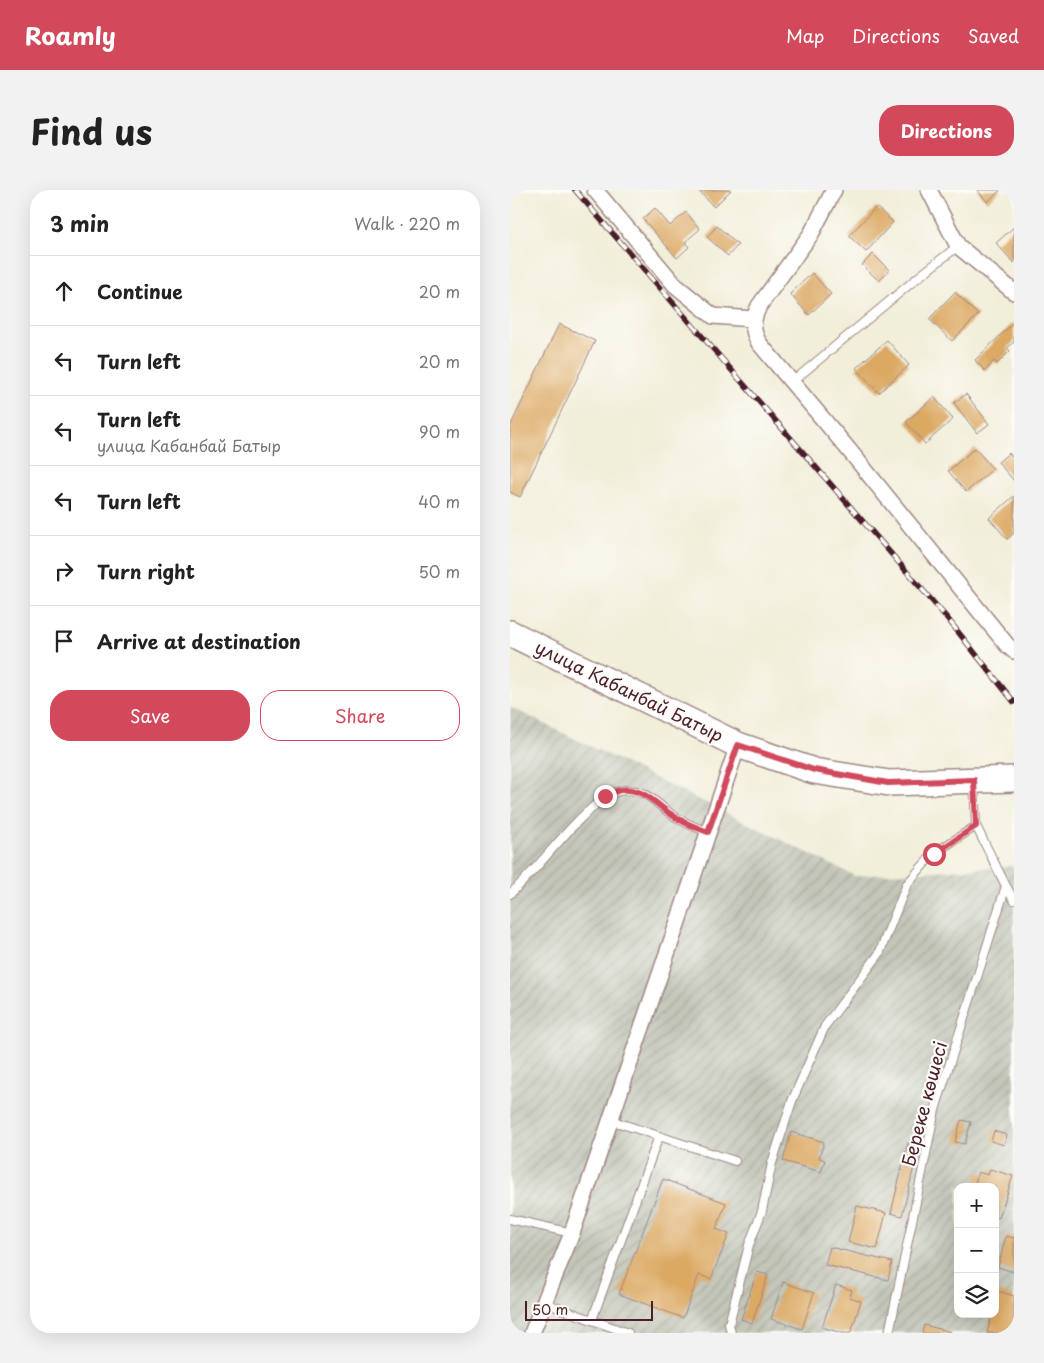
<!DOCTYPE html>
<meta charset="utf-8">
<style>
:root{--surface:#fff;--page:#f2f2f2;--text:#222;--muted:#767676;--line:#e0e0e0;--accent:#d1495b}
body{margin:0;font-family:"Playpen Sans",sans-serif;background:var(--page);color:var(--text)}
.controls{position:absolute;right:15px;bottom:15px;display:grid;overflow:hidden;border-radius:10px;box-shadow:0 5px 20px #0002}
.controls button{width:45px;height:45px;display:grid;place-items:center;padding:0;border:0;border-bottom:1px solid var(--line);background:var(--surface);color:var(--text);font:25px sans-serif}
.scale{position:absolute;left:15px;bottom:12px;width:128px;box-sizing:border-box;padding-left:5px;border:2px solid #4a1f2b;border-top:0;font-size:14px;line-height:18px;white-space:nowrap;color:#4a1f2b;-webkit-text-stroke:4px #fdfcf7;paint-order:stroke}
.stop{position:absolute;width:15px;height:15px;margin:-11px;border:4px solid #d1495b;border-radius:50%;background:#fff}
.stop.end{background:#d1495b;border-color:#fff;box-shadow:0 1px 5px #0008}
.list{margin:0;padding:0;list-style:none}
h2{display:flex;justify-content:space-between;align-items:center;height:65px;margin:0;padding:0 20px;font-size:21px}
h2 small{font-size:16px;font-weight:400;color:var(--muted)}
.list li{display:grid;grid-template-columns:32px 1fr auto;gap:15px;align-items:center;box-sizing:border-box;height:70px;padding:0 20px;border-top:1px solid var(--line)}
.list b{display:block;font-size:19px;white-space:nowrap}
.list p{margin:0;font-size:16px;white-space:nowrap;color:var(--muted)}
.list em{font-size:16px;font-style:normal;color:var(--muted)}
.actions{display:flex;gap:10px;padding:15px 20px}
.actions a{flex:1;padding:11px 0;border:1px solid var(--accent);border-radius:20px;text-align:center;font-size:18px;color:var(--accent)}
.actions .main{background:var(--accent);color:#fff}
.icon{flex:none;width:28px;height:28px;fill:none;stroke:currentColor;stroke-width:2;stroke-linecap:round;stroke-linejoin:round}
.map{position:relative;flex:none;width:504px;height:1143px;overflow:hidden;border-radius:20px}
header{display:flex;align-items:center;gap:30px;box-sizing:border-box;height:70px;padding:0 25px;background:var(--accent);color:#fff}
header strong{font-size:24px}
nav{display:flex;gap:28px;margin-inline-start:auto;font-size:18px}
.intro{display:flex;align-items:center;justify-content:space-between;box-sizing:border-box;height:120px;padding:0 30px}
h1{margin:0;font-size:35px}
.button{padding:12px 22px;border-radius:20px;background:var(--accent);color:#fff;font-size:18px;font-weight:700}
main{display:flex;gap:30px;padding:0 30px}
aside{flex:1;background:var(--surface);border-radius:20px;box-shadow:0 5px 20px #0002}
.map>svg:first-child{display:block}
.industrial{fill:url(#industrial-furrows);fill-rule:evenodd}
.building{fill:#dca964}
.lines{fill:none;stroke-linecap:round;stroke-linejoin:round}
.service-casing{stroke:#9e8682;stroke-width:10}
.minor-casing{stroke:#9e8682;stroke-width:18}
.primary-casing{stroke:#9e8682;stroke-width:28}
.service{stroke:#fff;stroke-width:8}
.minor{stroke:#fff;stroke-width:15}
.primary{stroke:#fff;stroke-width:25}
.rail-casing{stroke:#4a1f2b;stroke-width:5.5}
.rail{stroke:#fdfcf7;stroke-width:4;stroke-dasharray:11;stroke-linecap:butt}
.route{stroke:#d1495b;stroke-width:6}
.labels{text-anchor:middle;stroke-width:4.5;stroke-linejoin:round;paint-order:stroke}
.street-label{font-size:18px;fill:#4a1f2b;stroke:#fdfcf7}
</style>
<header>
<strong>Roamly</strong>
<nav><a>Map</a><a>Directions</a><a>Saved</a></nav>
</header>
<div class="intro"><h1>Find us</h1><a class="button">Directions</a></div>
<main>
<aside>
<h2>3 min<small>Walk · 220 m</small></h2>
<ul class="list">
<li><svg class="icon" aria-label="ahead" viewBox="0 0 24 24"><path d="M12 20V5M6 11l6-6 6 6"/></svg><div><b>Continue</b></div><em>20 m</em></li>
<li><svg class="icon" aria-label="left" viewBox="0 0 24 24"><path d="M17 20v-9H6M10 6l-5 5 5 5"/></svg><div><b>Turn left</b></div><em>20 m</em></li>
<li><svg class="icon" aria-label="left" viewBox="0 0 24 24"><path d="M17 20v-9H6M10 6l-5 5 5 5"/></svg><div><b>Turn left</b><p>улица Кабанбай Батыр</p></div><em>90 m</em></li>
<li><svg class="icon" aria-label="left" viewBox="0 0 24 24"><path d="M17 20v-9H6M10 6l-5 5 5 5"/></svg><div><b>Turn left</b></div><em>40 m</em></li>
<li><svg class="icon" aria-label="right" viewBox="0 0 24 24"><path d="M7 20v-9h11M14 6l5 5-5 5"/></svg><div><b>Turn right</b></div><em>50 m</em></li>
<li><svg class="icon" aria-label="arrive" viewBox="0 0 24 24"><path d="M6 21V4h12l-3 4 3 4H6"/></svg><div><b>Arrive at destination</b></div></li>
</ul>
<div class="actions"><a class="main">Save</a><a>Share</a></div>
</aside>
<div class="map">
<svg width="504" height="1143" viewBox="0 0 504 1143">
<defs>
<pattern id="industrial-furrows" width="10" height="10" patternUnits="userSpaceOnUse" patternTransform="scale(1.25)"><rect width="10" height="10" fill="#c3c6b9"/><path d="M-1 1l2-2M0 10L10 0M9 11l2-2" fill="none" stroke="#a9aa9f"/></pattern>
</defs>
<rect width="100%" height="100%" fill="#fdfcf7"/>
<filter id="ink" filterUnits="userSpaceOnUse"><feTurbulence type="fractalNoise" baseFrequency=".02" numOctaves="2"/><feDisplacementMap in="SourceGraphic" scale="10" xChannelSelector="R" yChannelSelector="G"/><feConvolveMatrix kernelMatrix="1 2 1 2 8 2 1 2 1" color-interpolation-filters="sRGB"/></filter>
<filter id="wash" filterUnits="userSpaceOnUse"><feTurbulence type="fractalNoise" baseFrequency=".0096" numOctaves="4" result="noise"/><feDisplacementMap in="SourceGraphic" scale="20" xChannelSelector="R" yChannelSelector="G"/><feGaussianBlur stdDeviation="1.12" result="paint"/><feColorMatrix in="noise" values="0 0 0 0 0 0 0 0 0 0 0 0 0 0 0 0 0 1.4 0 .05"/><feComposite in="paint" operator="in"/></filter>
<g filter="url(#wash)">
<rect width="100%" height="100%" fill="#f1eed9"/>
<path class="industrial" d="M0,517L345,686L504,676V1143H0ZM448,997H485V1124H448Z"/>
<g id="blocks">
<path class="building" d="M188,0H221L204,17Z
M467,0H491L477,12Z
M366,17L383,32L356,62L339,46Z
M145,18L160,36L176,22L190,39L175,52L179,57L167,68L133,29Z
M207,36L228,55L218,66L197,47Z
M504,37V73L486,53Z
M363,64L379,80L369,91L352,75Z
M302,83L321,104L299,125L280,104Z
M445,102L468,125L442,151L419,129Z
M504,132V152L497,158L500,161L487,174L484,171L475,181L465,170Z
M49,134L85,151L10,307L0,302V237Z
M377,150L399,175L369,203L346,178Z
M456,204L479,234L467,243L444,213Z
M424,207L443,229L415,254L396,232Z
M465,258L483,279L456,302L438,281Z
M499,263L504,269V291L488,272Z
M504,306V343L497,349L479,328Z
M451,930L461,932L455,954L445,952Z
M484,941L497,945L494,955L481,951Z
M281,942L314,952L309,968L315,970L311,982L273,971Z
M398,953L409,956L392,1026L381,1023Z
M480,979L503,986L489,1028L485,1027V997H464L468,982L478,985Z
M153,989L216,1013L206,1039L219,1044L201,1089L189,1085L173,1128L109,1104Z
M347,1016L376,1023L367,1059L338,1052Z
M496,1046L504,1048V1082L488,1077Z
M320,1057L382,1072L378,1090L315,1075Z
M247,1082L258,1085L242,1133L231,1129Z
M273,1092L304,1103L292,1139L261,1129Z
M326,1095L342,1100L340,1107L351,1111L341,1143H331L312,1137Z
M488,1101L504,1106V1143H477L482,1124H485V1112Z
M414,1135L441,1142V1143H412Z"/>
</g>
</g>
<g filter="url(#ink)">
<use href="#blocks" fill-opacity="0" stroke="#9e8682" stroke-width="1"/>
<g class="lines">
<g class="service-casing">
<path id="service" d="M282,192L406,89L448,56
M464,593L466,636L496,696L504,710
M0,704C28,679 49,648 76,623C83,618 89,610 96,606C107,600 121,598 133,603C143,608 151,617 161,624C172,632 185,637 198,642
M100,930L225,971
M0,1029L62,1043
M35,1113L118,1143
M82,1130L149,946
M221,1143L219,1134L239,1055L252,1021L262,973L282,911L315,836L369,764L397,694L423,664L466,636
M379,1143L425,920L496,696"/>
</g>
<g class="minor-casing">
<path id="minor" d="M85,0L165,95L203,126L243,129
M324,0L301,44L249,116C242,131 241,138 249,153L339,260L497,455L504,461
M419,0L448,56L504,102
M22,1143L62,1043L228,555"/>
</g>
<g class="primary-casing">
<path id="primary" d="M0,443L228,555L304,581L379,593L504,589"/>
</g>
<use href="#service" class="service"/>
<use href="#minor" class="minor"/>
<use href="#primary" class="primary"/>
<g class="rail-casing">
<path id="rail" d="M65,0L437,428L504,512"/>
</g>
<use href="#rail" class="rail"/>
</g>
</g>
<g class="lines" filter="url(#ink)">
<path class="route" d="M95,606C100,604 105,601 110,600C131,597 144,612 159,623C171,632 184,637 198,642L228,555L304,580L378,593L464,590L466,636L424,664"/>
</g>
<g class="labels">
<g class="street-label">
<text transform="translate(119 502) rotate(26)" y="6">улица Кабанбай Батыр</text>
<text transform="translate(415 914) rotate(-75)" y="6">Береке көшесі</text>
</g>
</g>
</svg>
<div class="controls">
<button>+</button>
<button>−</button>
<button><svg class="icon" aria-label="layers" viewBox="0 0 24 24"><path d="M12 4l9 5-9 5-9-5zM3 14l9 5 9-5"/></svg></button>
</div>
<div class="scale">50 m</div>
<div class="stop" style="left:424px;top:664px"></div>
<div class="stop end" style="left:95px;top:606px"></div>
</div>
</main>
